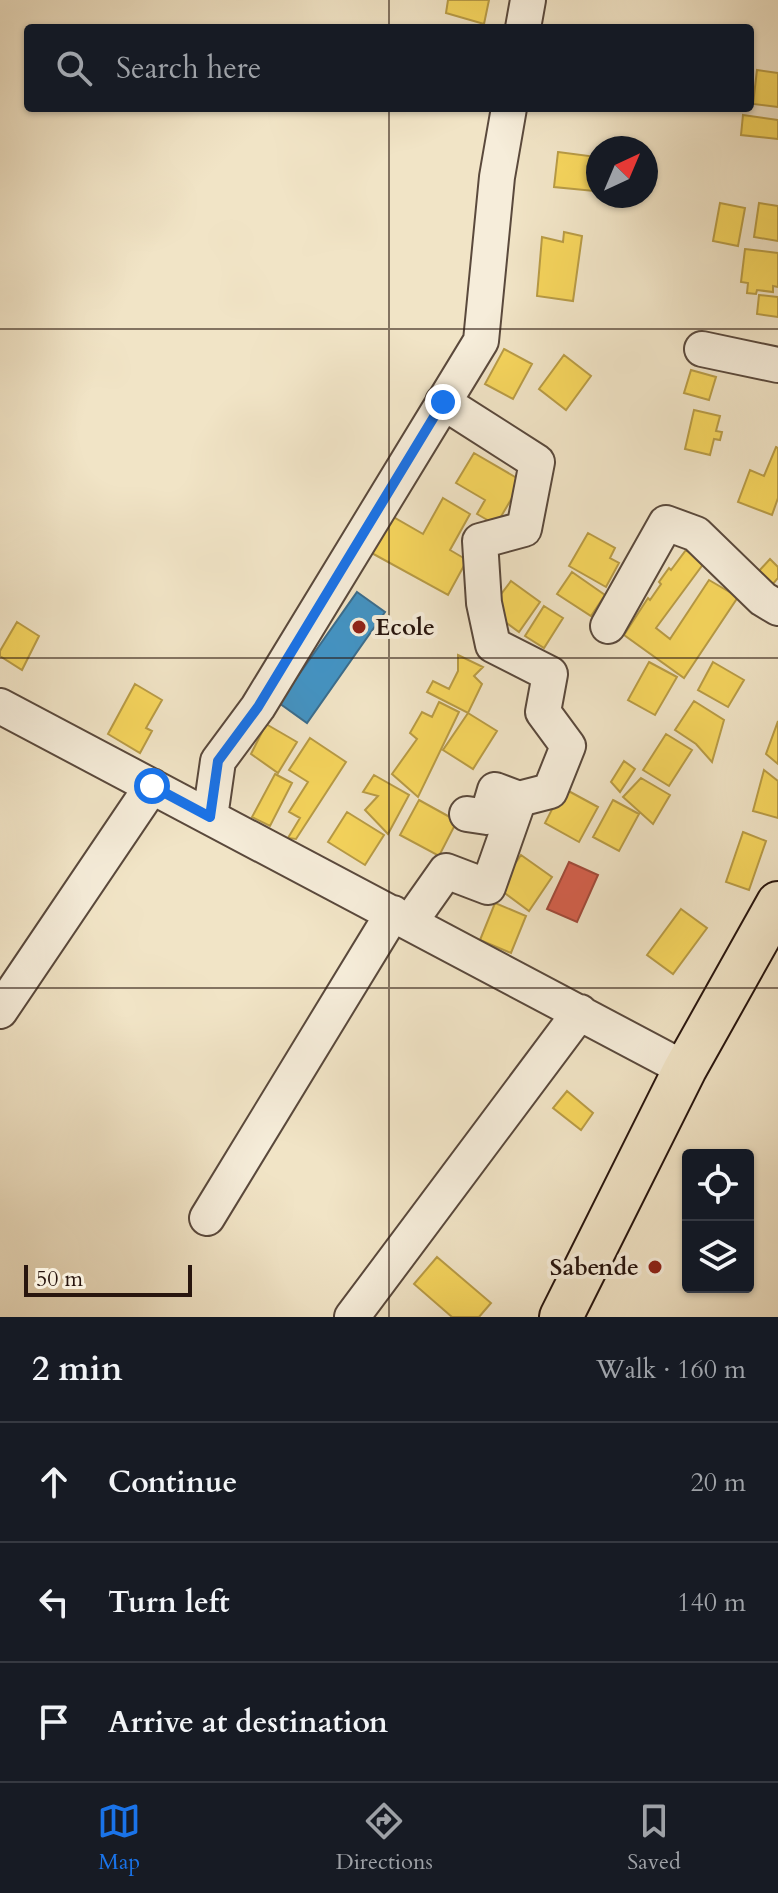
<!DOCTYPE html>
<meta charset="utf-8">
<style>
:root{--surface:#171b24;--page:#242831;--text:#f1f3f6;--muted:#9ea1a6;--line:#363941;--accent:#1a73e8}
body{margin:0;font-family:Cardo,serif;background:var(--page);color:var(--text)}
.controls{position:absolute;right:24px;bottom:24px;display:grid;overflow:hidden;border-radius:8px;box-shadow:0 2px 6px #0004}
.controls button{width:72px;height:72px;display:grid;place-items:center;padding:0;border:0;border-bottom:2px solid var(--line);background:var(--surface);color:var(--text);font:40px sans-serif}
.compass{position:absolute;left:586px;top:136px;width:72px;height:72px;border-radius:50%;background:var(--surface);box-shadow:0 2px 6px #0004;rotate:44deg}
.scale{position:absolute;left:24px;bottom:20px;width:168px;box-sizing:border-box;padding-left:8px;border:4px solid #28150e;border-top:0;font-size:22px;line-height:28px;white-space:nowrap;color:#28150e;-webkit-text-stroke:6px #f6edda;paint-order:stroke}
.stop{position:absolute;width:24px;height:24px;margin:-18px;border:6px solid #1a73e8;border-radius:50%;background:#fff}
.stop.end{background:#1a73e8;border-color:#fff;box-shadow:0 2px 8px #0008}
.list{margin:0;padding:0;list-style:none}
h2{display:flex;justify-content:space-between;align-items:center;height:104px;margin:0;padding:0 32px;font-size:34px}
h2 small{font-size:26px;font-weight:400;color:var(--muted)}
.list li{display:grid;grid-template-columns:52px 1fr auto;gap:24px;align-items:center;box-sizing:border-box;height:120px;padding:0 32px;border-top:2px solid var(--line)}
.list b{display:block;font-size:30px;white-space:nowrap}
.list em{font-size:26px;font-style:normal;color:var(--muted)}
.icon{flex:none;width:44px;height:44px;fill:none;stroke:currentColor;stroke-width:2;stroke-linecap:round;stroke-linejoin:round}
.map{position:relative;flex:none;width:778px;height:1317px;overflow:hidden}
.search{position:absolute;background:var(--surface);box-shadow:0 2px 6px #0004;left:24px;right:24px;top:24px;height:88px;display:flex;align-items:center;gap:20px;box-sizing:border-box;padding:0 28px;border-radius:8px;color:var(--muted);font-size:30px}
.sheet{height:464px;background:var(--surface)}
nav{display:flex;justify-content:space-around;align-items:center;box-sizing:border-box;height:112px;border-top:2px solid var(--line);background:var(--surface);font-size:22px;color:var(--muted)}
nav a{display:grid;justify-items:center;gap:4px}
nav .on{color:var(--accent)}
.map>svg:first-child{display:block}
.homes{fill:#f6d55c;stroke:#b89b45;stroke-width:2}
.shops{fill:#d6604d;stroke:#a24a3a;stroke-width:2}
.schools{fill:#4393c3;stroke:#3b6d8d;stroke-width:2}
.lines{fill:none;stroke-linecap:round;stroke-linejoin:round}
.minor-casing{stroke:#5a493c;stroke-width:38}
.major-casing{stroke:#28150e;stroke-width:46}
.minor{stroke:#f6edda;stroke-width:34}
.major{stroke:#f1e4c6;stroke-width:42}
.route{stroke:#1a73e8;stroke-width:10}
.grid{fill:none;stroke:#28150e;stroke-width:2;stroke-opacity:0.55}
.poi-dot{fill:#8f2418;stroke:#f6edda;stroke-width:3}
.labels{text-anchor:middle;stroke-width:8;stroke-linejoin:round;paint-order:stroke}
.poi-label{font-size:24px;font-weight:bold;fill:#28150e;stroke:#f6edda;text-anchor:start}
</style>
<div class="map">
<svg width="778" height="1317" viewBox="0 0 778 1317">
<rect width="100%" height="100%" fill="#f1e4c6"/>
<filter id="stains"><feTurbulence type="fractalNoise" baseFrequency=".0025" numOctaves="4"/><feColorMatrix values="0 0 0 0 .2 0 0 0 0 .09 0 0 0 0 .02 0 0 0 .5 -.17"/></filter>
<radialGradient id="worn" r=".72"><stop offset=".6" stop-color="#630" stop-opacity="0"/><stop offset="1" stop-color="#630" stop-opacity=".3"/></radialGradient>
<path class="homes" d="M448,0H489L484,24L446,13Z
M757,70L778,73V107L753,104Z
M743,115L778,120V139L741,135Z
M558,152L597,157L594,191L554,187Z
M720,203L745,208L738,246L713,241Z
M759,203L778,206V241L754,237Z
M564,232L582,236L573,301L537,296L542,237L563,242Z
M745,249L778,253V287L773,286V292L757,290L756,294L747,293L748,283L741,282Z
M759,295L778,297V317L757,314Z
M504,349L532,364L513,399L485,384Z
M564,355L591,376L566,410L539,389Z
M691,370L716,377L709,400L684,393Z
M694,410L720,416L716,431L722,432L720,440L714,439L710,455L685,449Z
M776,447L778,448V498L772,515L738,502L750,470L764,476Z
M474,453L522,481L496,525L477,514L485,500L456,483Z
M443,498L470,514L450,550L467,560L448,595L368,551L388,514L423,534Z
M588,533L615,548L610,558L619,563L606,587L569,566Z
M686,550L704,563L656,628L670,639L709,580L738,597L684,678L624,635L648,598L650,600L661,584L659,582L669,568L671,570Z
M770,559L778,567V578L772,585L758,572Z
M572,572L605,595L591,616L557,594Z
M511,581L540,602L519,632L489,610Z
M544,606L563,618L544,648L525,636Z
M17,622L39,636L22,670L0,656V651Z
M458,655L483,667L474,676L482,684L468,713L427,692L433,681L449,689L458,671Z
M649,662L677,677L655,715L628,700Z
M713,662L744,680L728,707L698,690Z
M135,684L162,700L146,728L152,731L140,753L108,734Z
M694,701L724,720L712,762L696,744L675,730Z
M439,702L459,712L418,797L392,774L417,739L410,733L422,712L432,717Z
M468,713L497,731L473,769L443,750Z
M778,721V764L766,754Z
M266,724L297,742L278,773L251,754Z
M666,734L692,750L669,786L643,770Z
M310,738L346,762L296,839L288,838L300,818L289,812L308,782L289,770Z
M624,761L635,769L620,792L611,782Z
M764,770L778,781V818L753,811Z
M275,774L292,783L270,826L252,817Z
M374,775L409,795L388,834L365,810L378,796L363,792Z
M641,778L670,795L653,824L623,797Z
M563,788L598,807L579,842L545,823Z
M419,800L457,821L439,856L400,835Z
M613,800L639,814L619,851L593,837Z
M347,812L384,835L365,865L328,842Z
M743,832L766,841L749,890L726,882Z
M521,855L552,877L529,911L498,888Z
M495,903L526,916L511,953L480,940Z
M681,909L707,928L673,974L647,955Z
M567,1091L593,1113L581,1130L553,1108Z
M437,1257L491,1303L479,1317H452L414,1284Z"/>
<path class="shops" d="M569,862L598,875L577,922L547,909Z"/>
<path class="schools" d="M357,592L385,612L307,723L279,703Z"/>
<g class="lines">
<g class="minor-casing">
<path id="minor" d="M523,28L528,0
M702,349L778,365
M608,626L666,523L696,534L763,599L778,608
M0,706L685,1069
M467,814L487,817L495,790L519,799
M210,817L218,761L258,707L481,341L497,177L509,108
M410,922L446,871L488,887L519,799L550,791L568,746L543,712L550,674L493,645L484,603L480,541L524,529L537,462L443,402
M0,1011L152,786
M207,1218L393,913
M352,1317L580,1012"/>
</g>
<g class="major-casing">
<path id="major" d="M561,1317L685,1069L778,903"/>
</g>
<use href="#minor" class="minor"/>
<use href="#major" class="major"/>
</g>
<g class="lines">
<path class="route" d="M152,786L210,817L218,761L258,707L443,402"/>
</g>
<path class="grid" d="M389,0V28M389,108V1317M0,329H778M0,658H778M0,988H778"/>
<g class="poi-dot">
<circle cx="359" cy="627" r="8"/>
<circle cx="655" cy="1267" r="8"/>
</g>
<g class="labels">
<g class="poi-label">
<text x="375" y="635">Ecole</text>
<text x="639" y="1275" text-anchor="end">Sabende</text>
</g>
</g>
<rect width="100%" height="100%" filter="url(#stains)"/>
<rect width="100%" height="100%" fill="url(#worn)"/>
</svg>
<div class="controls">
<button><svg class="icon" aria-label="locate" viewBox="0 0 24 24"><circle cx="12" cy="12" r="6"/><path d="M12 2v4M12 18v4M2 12h4M18 12h4"/></svg></button>
<button><svg class="icon" aria-label="layers" viewBox="0 0 24 24"><path d="M12 4l9 5-9 5-9-5zM3 14l9 5 9-5"/></svg></button>
</div>
<svg class="compass" viewBox="-18 -18 36 36"><path d="M0-13l5 13h-10z" fill="#e53935"/><path d="M0 13l5-13h-10z" fill="#9ea1a6"/></svg>
<div class="scale">50 m</div>
<div class="stop" style="left:152px;top:786px"></div>
<div class="stop end" style="left:443px;top:402px"></div>
<div class="search"><svg class="icon" aria-label="search" viewBox="0 0 24 24"><circle cx="10" cy="10" r="6"/><path d="M15 15l6 6"/></svg>Search here</div>
</div>
<section class="sheet">
<h2>2 min<small>Walk · 160 m</small></h2>
<ul class="list">
<li><svg class="icon" aria-label="ahead" viewBox="0 0 24 24"><path d="M12 20V5M6 11l6-6 6 6"/></svg><div><b>Continue</b></div><em>20 m</em></li>
<li><svg class="icon" aria-label="left" viewBox="0 0 24 24"><path d="M17 20v-9H6M10 6l-5 5 5 5"/></svg><div><b>Turn left</b></div><em>140 m</em></li>
<li><svg class="icon" aria-label="arrive" viewBox="0 0 24 24"><path d="M6 21V4h12l-3 4 3 4H6"/></svg><div><b>Arrive at destination</b></div></li>
</ul>
</section>
<nav>
<a class="on"><svg class="icon" aria-label="map" viewBox="0 0 24 24"><path d="M3 6l6-2 6 2 6-2v14l-6 2-6-2-6 2zM9 4v14M15 6v14"/></svg>Map</a>
<a><svg class="icon" aria-label="directions" viewBox="0 0 24 24"><path d="M12 3l9 9-9 9-9-9zM9 14v-3h6M13 9l2 2-2 2"/></svg>Directions</a>
<a><svg class="icon" aria-label="saved" viewBox="0 0 24 24"><path d="M7 4h10v16l-5-4-5 4z"/></svg>Saved</a>
</nav>
